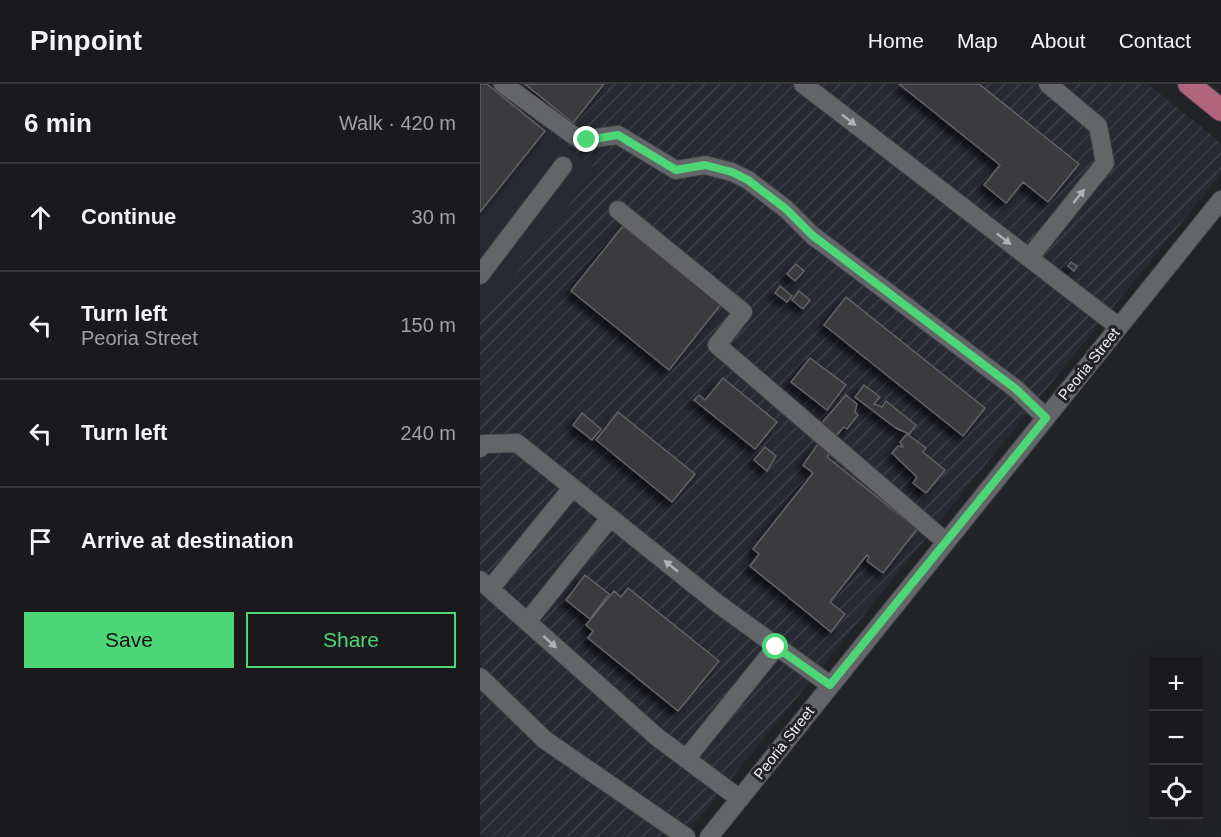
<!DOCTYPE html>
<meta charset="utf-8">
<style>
:root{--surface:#1a1a1d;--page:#232326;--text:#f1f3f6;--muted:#9fa1a4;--line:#38383b;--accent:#4dd676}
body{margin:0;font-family:Arial,sans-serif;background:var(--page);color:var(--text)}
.controls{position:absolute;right:18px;bottom:18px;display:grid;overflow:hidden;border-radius:0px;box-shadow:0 6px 24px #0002}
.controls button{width:54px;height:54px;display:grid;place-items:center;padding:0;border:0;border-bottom:2px solid var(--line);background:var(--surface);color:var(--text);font:30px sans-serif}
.stop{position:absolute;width:18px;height:18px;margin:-14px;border:4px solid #4dd676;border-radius:50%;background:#fff}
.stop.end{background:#4dd676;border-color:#fff;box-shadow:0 2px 6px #0008}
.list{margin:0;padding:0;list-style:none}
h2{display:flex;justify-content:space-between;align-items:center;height:78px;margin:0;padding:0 24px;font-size:26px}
h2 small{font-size:20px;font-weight:400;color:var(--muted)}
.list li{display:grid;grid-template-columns:39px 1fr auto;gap:18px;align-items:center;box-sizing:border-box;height:108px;padding:0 24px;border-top:2px solid var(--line)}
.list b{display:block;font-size:22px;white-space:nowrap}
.list p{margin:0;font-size:20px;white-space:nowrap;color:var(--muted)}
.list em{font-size:20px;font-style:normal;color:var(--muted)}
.actions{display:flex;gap:12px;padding:18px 24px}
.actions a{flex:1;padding:14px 0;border:2px solid var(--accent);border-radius:0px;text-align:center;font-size:21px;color:var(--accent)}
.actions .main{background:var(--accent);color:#111}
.icon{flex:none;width:33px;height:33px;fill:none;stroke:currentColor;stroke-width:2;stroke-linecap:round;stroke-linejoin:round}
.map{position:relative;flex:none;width:741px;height:753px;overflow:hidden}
header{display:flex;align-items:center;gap:36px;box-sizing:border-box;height:84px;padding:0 30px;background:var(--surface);border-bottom:2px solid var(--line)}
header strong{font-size:28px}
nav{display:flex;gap:33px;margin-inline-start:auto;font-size:21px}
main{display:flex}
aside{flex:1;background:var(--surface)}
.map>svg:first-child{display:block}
.built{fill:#272933}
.industrial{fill:url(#industrial-furrows)}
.building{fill:#3a3a3e;stroke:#626267;stroke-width:1.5;filter:url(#shadow)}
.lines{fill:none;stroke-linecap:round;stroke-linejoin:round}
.minor-casing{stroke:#3e3f42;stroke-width:20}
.major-casing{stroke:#3e3f42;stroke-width:24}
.minor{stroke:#636569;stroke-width:18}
.major{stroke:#b3647d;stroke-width:22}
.oneway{fill:#b0b1b4}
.route{stroke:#4dd676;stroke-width:8}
.labels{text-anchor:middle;stroke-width:6;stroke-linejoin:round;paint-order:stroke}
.street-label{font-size:15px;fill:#efeff2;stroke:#222327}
</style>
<header>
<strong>Pinpoint</strong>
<nav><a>Home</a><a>Map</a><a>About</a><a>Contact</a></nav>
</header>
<main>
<aside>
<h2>6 min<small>Walk · 420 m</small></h2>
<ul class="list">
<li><svg class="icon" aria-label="ahead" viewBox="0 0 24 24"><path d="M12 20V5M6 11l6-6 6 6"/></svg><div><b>Continue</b></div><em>30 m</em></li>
<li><svg class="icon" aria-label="left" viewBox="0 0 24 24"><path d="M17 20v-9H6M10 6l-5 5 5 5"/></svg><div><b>Turn left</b><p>Peoria Street</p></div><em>150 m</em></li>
<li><svg class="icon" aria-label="left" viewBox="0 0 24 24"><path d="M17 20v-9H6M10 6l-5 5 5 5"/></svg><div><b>Turn left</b></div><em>240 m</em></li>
<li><svg class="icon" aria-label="arrive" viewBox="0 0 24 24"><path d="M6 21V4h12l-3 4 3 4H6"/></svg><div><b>Arrive at destination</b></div></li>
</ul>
<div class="actions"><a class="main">Save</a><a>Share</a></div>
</aside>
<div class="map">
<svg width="741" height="753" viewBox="0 0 741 753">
<defs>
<pattern id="industrial-furrows" width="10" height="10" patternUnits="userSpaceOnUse" patternTransform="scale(1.5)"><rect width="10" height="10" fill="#272933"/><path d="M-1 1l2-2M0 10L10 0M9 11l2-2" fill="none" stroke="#3c3e47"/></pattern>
<filter id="shadow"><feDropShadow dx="-5.5" dy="5.5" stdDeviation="3" flood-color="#0009"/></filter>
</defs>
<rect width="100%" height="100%" fill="#222327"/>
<path class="built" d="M0,0H11L116,86L0,236Z"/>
<path class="industrial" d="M11,0H668L741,59V90L204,753H0V236L116,86Z"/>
<path class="building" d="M0,0H7L65,47L0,128Z
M45,0H124L93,39Z
M419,0H499L599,80L568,118L543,98L526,119L504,101L520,81Z
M143,142L241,220L189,286L91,207Z
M591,178L597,182L594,187L588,182Z
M316,180L324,187L315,197L307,190Z
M300,202L312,212L307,218L295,209Z
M319,207L330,216L323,225L312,216Z
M366,213L505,324L483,352L344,241Z
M330,274L366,301L347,326L311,298Z
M243,294L297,338L275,365L214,316L219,311L225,316Z
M384,301L400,313L394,320L402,323L406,317L436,341L429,350L416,344L375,313Z
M366,311L377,320L375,328L378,331L367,345L364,343L355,353L340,341Z
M138,328L215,390L192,418L116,356Z
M102,329L121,345L112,356L93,341Z
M427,350L446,364L443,368L465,386L446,409L433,399L437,393L412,369L418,362L423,363L420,358Z
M338,360L351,368L347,373L437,445L403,489L387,477L389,473L387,471L350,518L365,530L351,548L270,482L279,470L273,465L333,389L323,381Z
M285,363L296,372L287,387L274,376Z
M105,491L129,510L110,535L86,516Z
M148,504L239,577L198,627L108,554L113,547L106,541L134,507L141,513Z"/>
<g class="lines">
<g class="minor-casing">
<path id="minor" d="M23,0L100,56L138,51L196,86L225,81L252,88L268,96L306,125L332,151L536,305L566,334
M323,0L639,243
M138,126L263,228L237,261L466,458
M549,174L625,79L618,42L568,0
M0,191L83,82
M0,364L3,360L37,359L237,519L350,601
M0,496L177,653L260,715
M10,505L92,404
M47,538L130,434
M0,593L65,656L206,753
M206,675L296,563
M229,753L741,116"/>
</g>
<g class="major-casing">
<path id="major" d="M709,0L741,26"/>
</g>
<use href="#minor" class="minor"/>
<use href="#major" class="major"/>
</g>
<defs><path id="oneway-solid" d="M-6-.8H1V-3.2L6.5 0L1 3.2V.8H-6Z" transform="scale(1.5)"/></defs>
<g class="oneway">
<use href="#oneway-solid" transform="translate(369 36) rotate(38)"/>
<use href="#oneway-solid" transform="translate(599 112) rotate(-51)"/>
<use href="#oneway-solid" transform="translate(524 155) rotate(38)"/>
<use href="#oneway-solid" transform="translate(191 482) rotate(-141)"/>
<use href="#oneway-solid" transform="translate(70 558) rotate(42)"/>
</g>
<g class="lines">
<path class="route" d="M107,56L138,51L196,86L225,81L252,88L268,96L306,125L332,151L536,305L566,334L350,601L296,563"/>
</g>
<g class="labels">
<g class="street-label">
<text transform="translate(609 280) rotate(-51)" y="5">Peoria Street</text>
<text transform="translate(304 659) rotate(-52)" y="5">Peoria Street</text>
</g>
</g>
</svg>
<div class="controls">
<button>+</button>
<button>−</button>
<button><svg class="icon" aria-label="locate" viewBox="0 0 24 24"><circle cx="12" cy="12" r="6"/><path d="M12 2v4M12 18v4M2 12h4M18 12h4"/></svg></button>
</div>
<div class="stop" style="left:296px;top:563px"></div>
<div class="stop end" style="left:107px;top:56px"></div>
</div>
</main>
